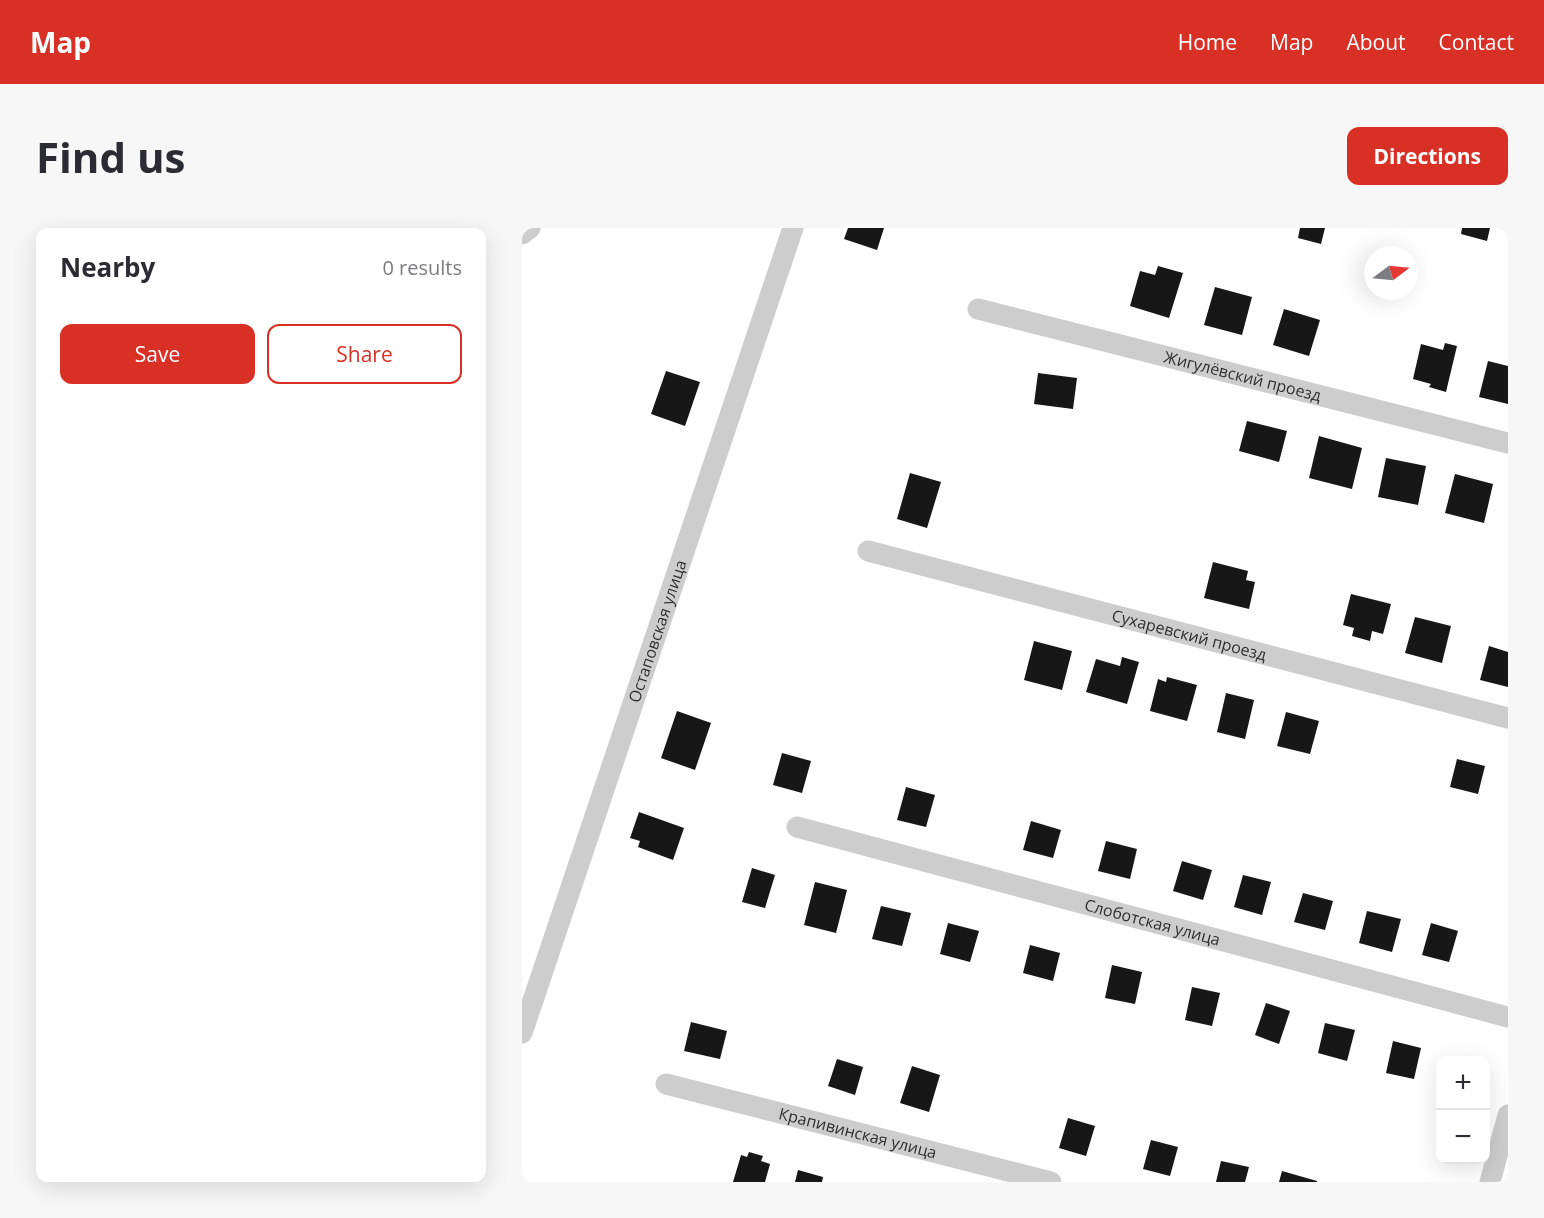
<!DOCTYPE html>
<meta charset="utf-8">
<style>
:root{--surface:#fff;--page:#f7f7f7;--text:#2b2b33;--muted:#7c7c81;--line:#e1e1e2;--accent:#d93025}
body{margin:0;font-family:"Open Sans",sans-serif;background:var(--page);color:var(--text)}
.controls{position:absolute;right:18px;bottom:18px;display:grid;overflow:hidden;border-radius:12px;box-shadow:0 6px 24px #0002}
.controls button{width:54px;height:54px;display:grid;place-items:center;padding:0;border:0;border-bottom:2px solid var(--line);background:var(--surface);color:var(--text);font:30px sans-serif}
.compass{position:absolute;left:842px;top:18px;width:54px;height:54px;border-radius:50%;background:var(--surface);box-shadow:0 6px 24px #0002;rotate:74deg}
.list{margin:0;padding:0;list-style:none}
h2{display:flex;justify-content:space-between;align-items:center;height:78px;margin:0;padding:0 24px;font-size:26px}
h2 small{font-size:20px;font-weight:400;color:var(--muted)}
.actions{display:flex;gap:12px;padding:18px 24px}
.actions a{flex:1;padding:14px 0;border:2px solid var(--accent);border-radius:12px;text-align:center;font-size:21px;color:var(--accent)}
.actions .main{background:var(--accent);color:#fff}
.map{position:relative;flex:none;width:986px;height:954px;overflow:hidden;border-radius:12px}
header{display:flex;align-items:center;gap:36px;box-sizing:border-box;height:84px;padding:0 30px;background:var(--accent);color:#fff}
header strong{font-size:28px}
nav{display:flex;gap:33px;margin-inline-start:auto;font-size:21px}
.intro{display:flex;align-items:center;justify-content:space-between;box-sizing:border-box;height:144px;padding:0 36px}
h1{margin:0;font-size:42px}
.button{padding:15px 27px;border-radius:12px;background:var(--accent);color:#fff;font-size:21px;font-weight:700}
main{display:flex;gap:36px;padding:0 36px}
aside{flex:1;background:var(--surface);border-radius:12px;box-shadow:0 6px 24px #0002}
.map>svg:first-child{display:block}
.building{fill:#171717}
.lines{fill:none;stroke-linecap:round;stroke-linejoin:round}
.minor{stroke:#cdcdcd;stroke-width:21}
.labels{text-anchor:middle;stroke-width:6;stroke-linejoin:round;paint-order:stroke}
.street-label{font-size:16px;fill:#303030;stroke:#fff}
</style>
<header>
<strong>Map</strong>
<nav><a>Home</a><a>Map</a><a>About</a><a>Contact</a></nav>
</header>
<div class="intro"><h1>Find us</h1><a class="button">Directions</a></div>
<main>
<aside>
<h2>Nearby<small>0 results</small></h2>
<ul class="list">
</ul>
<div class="actions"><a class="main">Save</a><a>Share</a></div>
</aside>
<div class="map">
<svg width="986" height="954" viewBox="0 0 986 954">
<rect width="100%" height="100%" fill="#fff"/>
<path class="building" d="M326,0H362L355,22L322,11Z
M778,0H803L799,16L776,10Z
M940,0H968L965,13L939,6Z
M636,38L661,45L647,90L608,78L618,43L633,47Z
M693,59L730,69L720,107L682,97Z
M762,81L798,92L787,128L751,117Z
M923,115L935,118L924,164L907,159L909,156L891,151L899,116L921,122Z
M966,133L986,138V176L957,169Z
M144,143L178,154L163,198L129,186Z
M516,145L555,150L551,181L512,176Z
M725,193L765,203L757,234L717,223Z
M797,208L840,220L830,261L787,250Z
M864,230L904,238L896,277L856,269Z
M388,245L419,254L405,300L375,291Z
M933,246L971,256L962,295L923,285Z
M691,334L726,343L724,352L733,354L727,381L682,370Z
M829,366L869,376L861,406L850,403L848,413L830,408L832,400L821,397Z
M893,389L929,398L920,435L883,425Z
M512,413L550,423L540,462L502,452Z
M967,418L986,424V459L958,452Z
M600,429L617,434L605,476L564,464L574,431L598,438Z
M645,449L675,457L665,493L628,483L636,451L644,454Z
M704,465L732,472L723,511L695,504Z
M155,483L189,495L173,542L139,530Z
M764,484L797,493L788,526L755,518Z
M260,525L289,533L280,565L251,557Z
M935,531L963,538L956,566L928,559Z
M384,559L413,567L404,599L375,592Z
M117,584L162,600L151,632L116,619L118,613L108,610Z
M509,593L539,602L531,630L501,622Z
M584,613L615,621L608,651L576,643Z
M660,633L690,642L681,672L651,663Z
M230,640L253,647L243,680L220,674Z
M721,647L749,654L740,687L712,679Z
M293,654L325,662L314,705L282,697Z
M781,665L811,673L803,702L772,694Z
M359,678L389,685L380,718L350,711Z
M845,683L879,691L870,724L837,715Z
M426,695L457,703L448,734L418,726Z
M909,695L936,703L927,734L900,727Z
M508,717L538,725L531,753L501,745Z
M590,737L620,744L613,776L583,770Z
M670,759L698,765L690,798L663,792Z
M744,775L768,783L757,816L733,807Z
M169,794L205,803L198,831L162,823Z
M803,795L833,802L825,833L796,825Z
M871,813L899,820L892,851L864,845Z
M315,831L341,839L333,867L306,858Z
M390,838L418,847L407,884L378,875Z
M546,890L573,898L564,928L537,920Z
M629,912L656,919L648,948L621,941Z
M227,924L241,928L239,933L248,936L243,954H211L219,927L225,929Z
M699,933L727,939L723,954H694Z
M276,942L301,949L300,954H273Z
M760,943L795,953V954H757Z"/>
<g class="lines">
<g class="minor">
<path d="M0,6L8,0"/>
<path id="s1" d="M456,81L986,215"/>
<path id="s2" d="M346,323L986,490"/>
<path id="s3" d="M275,599L986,789"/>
<path id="s4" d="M0,805L271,0"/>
<path id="s5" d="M144,856L529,954"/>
<path d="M968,954L986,887"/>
</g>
</g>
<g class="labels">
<g class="street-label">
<text dy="6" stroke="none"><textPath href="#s1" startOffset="273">Жигулёвский проезд</textPath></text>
<text dy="6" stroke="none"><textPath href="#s4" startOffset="424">Остаповская улица</textPath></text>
<text dy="6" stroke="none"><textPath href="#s2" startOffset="332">Сухаревский проезд</textPath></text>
<text dy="6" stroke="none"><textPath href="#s3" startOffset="368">Слоботская улица</textPath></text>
<text dy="6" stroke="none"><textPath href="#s5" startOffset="198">Крапивинская улица</textPath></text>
</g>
</g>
</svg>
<div class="controls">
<button>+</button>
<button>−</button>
</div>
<svg class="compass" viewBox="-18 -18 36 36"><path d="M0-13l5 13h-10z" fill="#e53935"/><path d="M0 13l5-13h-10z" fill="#7c7c81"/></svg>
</div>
</main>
